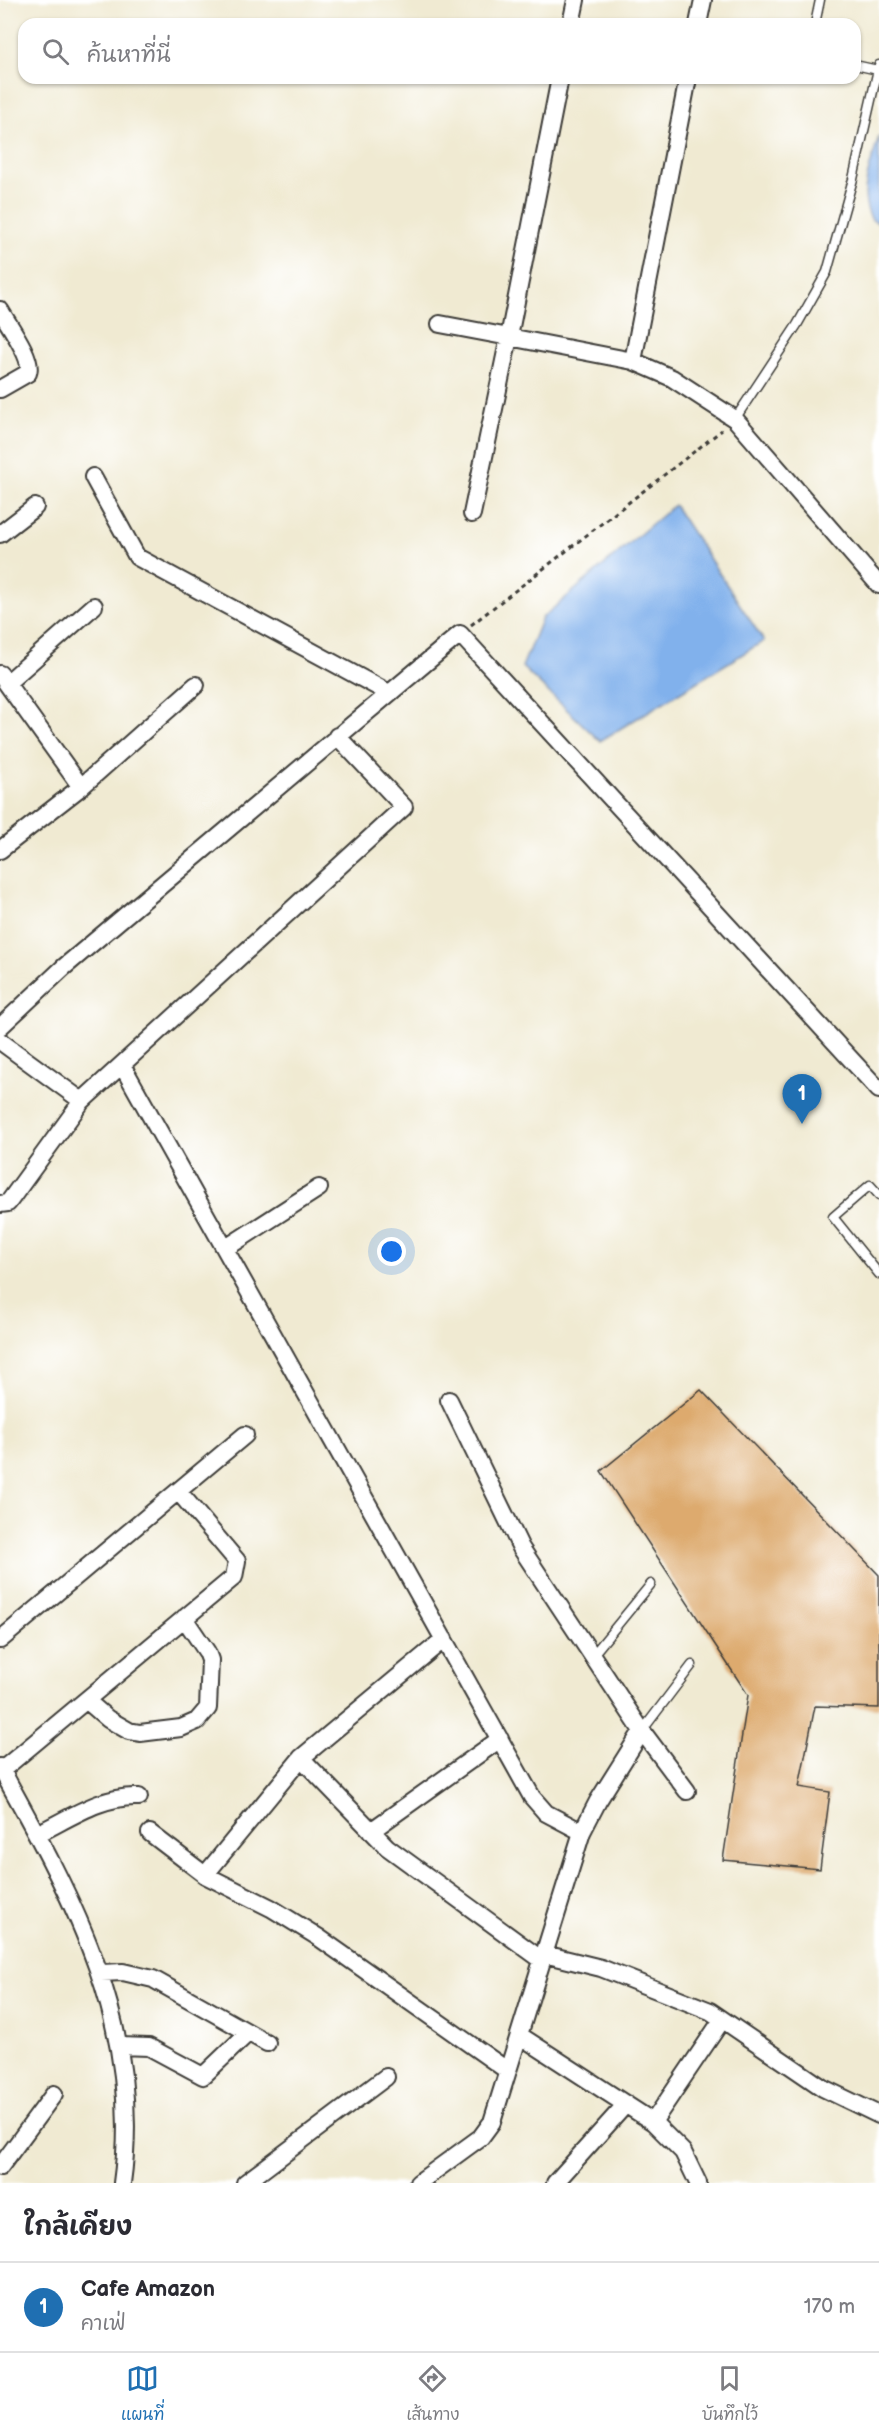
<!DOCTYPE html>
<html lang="th">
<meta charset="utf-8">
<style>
:root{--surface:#fff;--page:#f2f2f3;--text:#2b2b33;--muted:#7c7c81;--line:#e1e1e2;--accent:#1f6fb2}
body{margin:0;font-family:"Balsamiq Sans","Playpen Sans Thai",sans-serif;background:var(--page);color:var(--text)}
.you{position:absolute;left:392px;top:1252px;width:21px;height:21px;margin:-15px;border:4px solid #fff;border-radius:50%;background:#1a73e8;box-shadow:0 0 0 9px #1a73e833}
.badge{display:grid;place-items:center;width:39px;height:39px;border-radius:50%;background:var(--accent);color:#fff;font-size:20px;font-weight:700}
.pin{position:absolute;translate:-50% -50px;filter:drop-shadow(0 2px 3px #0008)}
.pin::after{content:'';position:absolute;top:32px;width:21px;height:18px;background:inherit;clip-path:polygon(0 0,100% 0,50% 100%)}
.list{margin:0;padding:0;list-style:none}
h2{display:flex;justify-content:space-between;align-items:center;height:78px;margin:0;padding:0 24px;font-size:26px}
h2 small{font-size:20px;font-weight:400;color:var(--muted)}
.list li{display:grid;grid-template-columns:39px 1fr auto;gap:18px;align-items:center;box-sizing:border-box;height:90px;padding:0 24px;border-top:2px solid var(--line)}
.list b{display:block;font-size:22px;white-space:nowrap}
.list p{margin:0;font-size:20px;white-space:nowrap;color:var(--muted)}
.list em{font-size:20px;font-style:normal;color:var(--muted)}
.icon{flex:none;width:33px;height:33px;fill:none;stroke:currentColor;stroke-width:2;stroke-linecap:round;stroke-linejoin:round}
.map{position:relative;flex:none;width:879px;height:2183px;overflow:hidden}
.search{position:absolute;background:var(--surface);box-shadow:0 2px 4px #0004;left:18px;right:18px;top:18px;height:66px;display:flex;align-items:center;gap:15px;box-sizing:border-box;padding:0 21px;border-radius:18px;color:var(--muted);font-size:22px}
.sheet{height:168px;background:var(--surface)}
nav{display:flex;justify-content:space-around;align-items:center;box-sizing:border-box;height:84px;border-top:2px solid var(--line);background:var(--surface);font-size:16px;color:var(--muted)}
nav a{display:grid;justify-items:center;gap:3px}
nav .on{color:var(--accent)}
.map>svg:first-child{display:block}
.water{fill:#81b1ec;stroke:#4e6684;stroke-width:1.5}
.building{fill:#ddaa6e}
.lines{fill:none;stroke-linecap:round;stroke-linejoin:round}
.lane-casing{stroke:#3c3b37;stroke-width:11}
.street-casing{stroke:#3c3b37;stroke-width:20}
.path{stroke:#3c3b37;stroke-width:3;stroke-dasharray:4.5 4.5;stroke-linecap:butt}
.lane{stroke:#fff;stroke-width:8}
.street{stroke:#fff;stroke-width:16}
</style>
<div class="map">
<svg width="879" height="2183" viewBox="0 0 879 2183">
<rect width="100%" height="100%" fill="#fff"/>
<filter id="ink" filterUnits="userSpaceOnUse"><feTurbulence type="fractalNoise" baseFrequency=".0167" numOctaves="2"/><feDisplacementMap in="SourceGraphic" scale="12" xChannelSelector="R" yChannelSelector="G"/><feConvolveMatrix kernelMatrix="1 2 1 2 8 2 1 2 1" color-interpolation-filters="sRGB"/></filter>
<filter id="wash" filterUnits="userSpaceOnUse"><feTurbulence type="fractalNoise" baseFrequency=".008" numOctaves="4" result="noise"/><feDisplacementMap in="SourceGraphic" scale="24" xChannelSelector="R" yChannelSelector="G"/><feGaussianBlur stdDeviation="1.35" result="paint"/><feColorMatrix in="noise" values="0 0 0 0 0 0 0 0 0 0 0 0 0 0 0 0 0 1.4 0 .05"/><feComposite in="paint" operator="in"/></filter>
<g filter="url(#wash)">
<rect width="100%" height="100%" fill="#f0ead2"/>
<path class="water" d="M879,136V223L872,220C856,194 872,163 879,136Z
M674,505L764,641L600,741L522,667L542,618Z"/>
<g id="blocks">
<path class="building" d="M701,1390L879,1575V1708L815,1706L799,1787L830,1792L820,1869L723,1860L748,1695L601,1471Z"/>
</g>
</g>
<g filter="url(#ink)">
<use href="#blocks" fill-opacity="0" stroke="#3c3b37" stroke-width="1.5"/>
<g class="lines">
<g class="lane-casing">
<path id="lane" d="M815,24L820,0
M855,65L878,70
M735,419L797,325L827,272L853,179L879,65
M879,1195L870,1185L833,1217L879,1274
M592,1656L651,1584
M642,1731L692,1665"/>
</g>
<g class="street-casing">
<path id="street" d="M571,24L576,0
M698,24L703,0
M560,78L509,337L633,361L688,78
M0,310C8,324 34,359 28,373L0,389
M440,324L509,337L472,514
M633,361L672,378L735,419L879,585
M93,477L137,557L389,693
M0,534L35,507
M0,674L81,787
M7,683L94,606
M0,850L81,787L196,685
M0,1027L64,967L460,634L879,1090
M0,1041L82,1101
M122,1065L532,1797L546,1813L582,1832
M0,1204L8,1203L82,1101L404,807L337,736
M226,1248L319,1188
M449,1400L521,1548L642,1731L687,1791
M0,1640L245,1435
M86,1700L108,1719L129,1731L140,1733L181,1728L197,1721L208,1708L210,1660L207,1652L184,1618
M301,1758L387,1847L542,1960
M0,1767C73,1899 144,2026 122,2183
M2,1770L234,1577L237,1561L178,1491
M371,1831L500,1739
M150,1833L205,1875L271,1908L318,1937L508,2071
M37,1834C70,1818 102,1795 139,1797
M205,1875L301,1758L444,1639
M544,1954L601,1968L710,2011L823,2088L879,2115
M101,1973L123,1972L153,1979L267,2043
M519,2035L653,2122L683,2152L698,2183
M120,2046L149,2047L203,2076L248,2033
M653,2122L722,2020
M0,2167L54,2094
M245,2183L386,2077
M418,2183L481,2137L492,2122L582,1832L598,1801L642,1731
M555,2183L626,2104"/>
</g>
<path class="path" d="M471,625L722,430"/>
<use href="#lane" class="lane"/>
<use href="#street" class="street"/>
</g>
</g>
</svg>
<div class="you"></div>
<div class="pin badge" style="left:802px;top:1124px">1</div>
<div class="search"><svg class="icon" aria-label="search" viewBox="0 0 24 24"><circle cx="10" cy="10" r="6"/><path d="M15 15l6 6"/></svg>ค้นหาที่นี่</div>
</div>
<section class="sheet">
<h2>ใกล้เคียง<small></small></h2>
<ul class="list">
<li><span class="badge">1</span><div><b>Cafe Amazon</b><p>คาเฟ่</p></div><em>170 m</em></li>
</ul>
</section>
<nav>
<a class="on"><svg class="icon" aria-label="map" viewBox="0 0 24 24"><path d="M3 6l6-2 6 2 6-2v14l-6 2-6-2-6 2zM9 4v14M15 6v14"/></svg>แผนที่</a>
<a><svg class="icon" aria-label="directions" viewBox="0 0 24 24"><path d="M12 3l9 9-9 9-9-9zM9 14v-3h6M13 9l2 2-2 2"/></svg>เส้นทาง</a>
<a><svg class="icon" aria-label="saved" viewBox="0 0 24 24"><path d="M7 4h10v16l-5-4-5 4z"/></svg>บันทึกไว้</a>
</nav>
